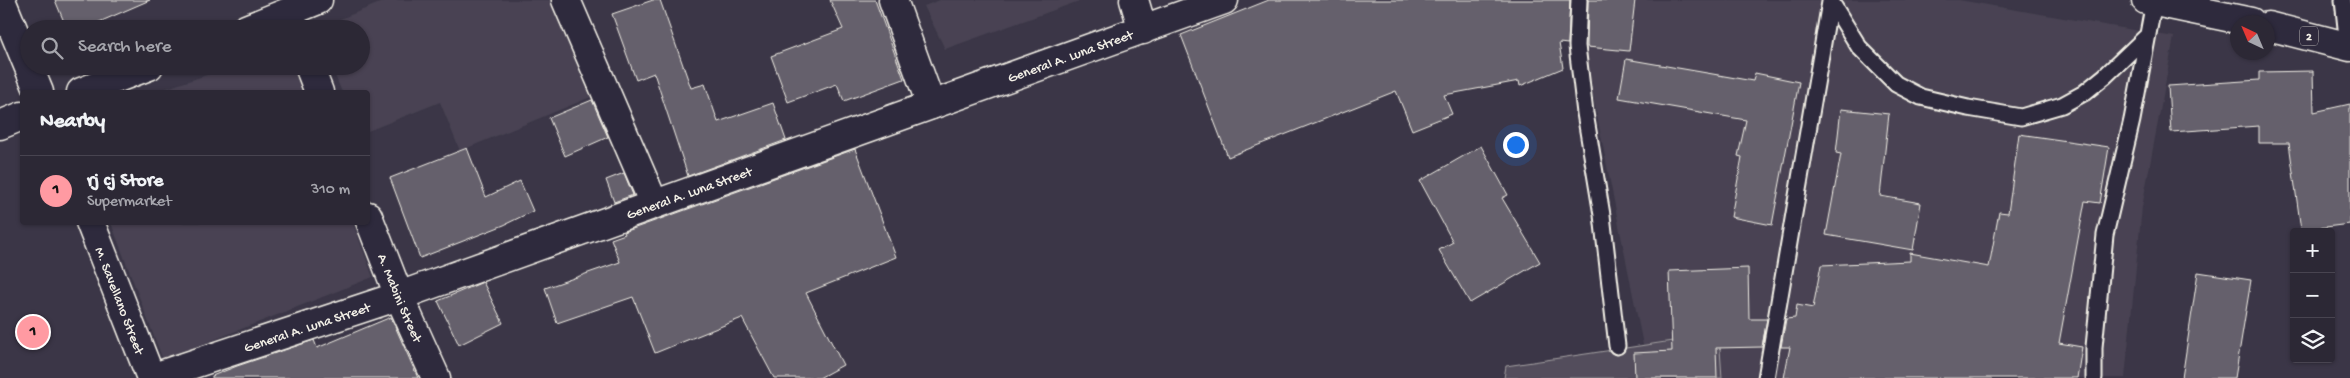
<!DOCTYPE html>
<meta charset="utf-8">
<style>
:root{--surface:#2c2835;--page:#34303d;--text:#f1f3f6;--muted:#a6a6ad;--line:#484450;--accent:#ff9aa2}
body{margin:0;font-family:"Gochi Hand",sans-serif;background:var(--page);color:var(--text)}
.controls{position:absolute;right:15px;bottom:15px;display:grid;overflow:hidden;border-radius:5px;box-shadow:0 1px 4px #0004}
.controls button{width:45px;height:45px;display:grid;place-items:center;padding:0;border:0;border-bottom:1px solid var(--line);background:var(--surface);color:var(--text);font:25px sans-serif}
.compass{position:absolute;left:2230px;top:15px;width:45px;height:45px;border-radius:50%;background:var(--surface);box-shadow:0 1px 4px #0004;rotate:316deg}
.you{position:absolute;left:1515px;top:144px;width:18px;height:18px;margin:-12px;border:4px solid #fff;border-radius:50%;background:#1a73e8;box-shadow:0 0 0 8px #1a73e833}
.badge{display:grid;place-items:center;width:32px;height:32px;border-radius:50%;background:var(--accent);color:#111;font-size:16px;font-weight:700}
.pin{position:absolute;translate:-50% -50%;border:2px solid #fff;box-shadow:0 1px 5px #0006}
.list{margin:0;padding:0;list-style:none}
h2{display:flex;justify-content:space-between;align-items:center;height:65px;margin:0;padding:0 20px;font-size:21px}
h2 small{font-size:16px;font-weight:400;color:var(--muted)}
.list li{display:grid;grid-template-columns:32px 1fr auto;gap:15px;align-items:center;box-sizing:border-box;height:70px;padding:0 20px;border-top:1px solid var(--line)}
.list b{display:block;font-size:19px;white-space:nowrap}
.list p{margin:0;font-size:16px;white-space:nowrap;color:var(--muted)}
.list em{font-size:16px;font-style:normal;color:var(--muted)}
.icon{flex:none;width:28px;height:28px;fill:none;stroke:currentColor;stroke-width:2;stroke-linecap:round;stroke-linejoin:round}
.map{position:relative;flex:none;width:2350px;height:378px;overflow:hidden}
.search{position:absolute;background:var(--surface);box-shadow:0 1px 4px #0004;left:20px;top:20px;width:350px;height:55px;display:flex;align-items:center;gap:12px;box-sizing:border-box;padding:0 18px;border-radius:28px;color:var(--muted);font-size:19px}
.panel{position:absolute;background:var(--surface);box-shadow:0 1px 4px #0004;left:20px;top:90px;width:350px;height:135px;border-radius:5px}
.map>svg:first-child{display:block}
.built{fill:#484352}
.green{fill:#534e5c;stroke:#a4a0a2}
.building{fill:#65616c;stroke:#f4f1e8}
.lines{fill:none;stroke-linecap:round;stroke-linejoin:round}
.lane-casing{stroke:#f4f1e8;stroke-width:19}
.street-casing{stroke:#f4f1e8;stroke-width:31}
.highway-casing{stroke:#f4f1e8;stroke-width:31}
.lane{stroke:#2f2a3d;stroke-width:15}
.street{stroke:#2f2a3d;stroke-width:28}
.highway{stroke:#2f2a3d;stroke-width:28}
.labels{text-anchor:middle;stroke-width:4;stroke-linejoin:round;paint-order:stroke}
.shield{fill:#2f2a3d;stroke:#b9b5b5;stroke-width:1}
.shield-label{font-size:12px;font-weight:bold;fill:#f4f1e8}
.street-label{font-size:14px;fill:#f4f1e8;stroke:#2f2a3d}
</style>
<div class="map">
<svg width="2350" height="378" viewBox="0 0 2350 378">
<rect width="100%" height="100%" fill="#3b3647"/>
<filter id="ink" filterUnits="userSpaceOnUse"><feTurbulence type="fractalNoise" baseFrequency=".02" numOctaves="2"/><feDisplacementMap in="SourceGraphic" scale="10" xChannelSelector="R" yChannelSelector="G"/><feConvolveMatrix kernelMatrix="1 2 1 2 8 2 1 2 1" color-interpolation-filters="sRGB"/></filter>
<g filter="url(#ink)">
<path class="built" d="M387,0H554L593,96L460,151L440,102L368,131V92H342L331,66H361V29H316Z
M940,0H1082L945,49L924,6Z
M1590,0H1959L2174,37L2142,207L2125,378H1722L1719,334L1643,345L1582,42Z
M234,66H296L306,92H155Z
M111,223H353L373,277L163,360Z"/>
<path class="green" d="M1719,334L1722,378H1504L1506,366Z"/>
<path class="building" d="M55,0H150L83,29H67Z
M653,0H660L691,88L705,84L718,122L773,103L786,140L688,176L654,73L636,80L612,14Z
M830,0H875L904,79L844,101L837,84L788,102L771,56L843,29Z
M1269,0H1570L1568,44L1559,43L1563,68L1520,86L1519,81L1444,95L1452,114L1412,130L1396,91L1228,157L1181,35Z
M1588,0H1635L1629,51L1587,47Z
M1626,59L1753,81L1755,73L1799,82L1772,225L1731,217L1742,157L1738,156L1746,120L1619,98Z
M2313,71L2314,112L2350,104V224L2301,230L2289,143H2259V126L2171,132L2168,86L2259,80V72Z
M592,100L608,137L565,156L549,118Z
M1841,109L1889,114L1880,196L1921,203L1913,250L1826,235L1841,154L1836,153Z
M2019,134L2109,147L2100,203L2085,201L2059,343L2082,347L2077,378H1784L1790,347H1781L1786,319L1795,318L1797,305L1813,308L1821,265L1910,261V253L1989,267L1999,212L2008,213Z
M1481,146L1508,195L1502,198L1540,262L1470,303L1439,250L1453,242L1420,181Z
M467,148L486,197L520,181L533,211L504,225L420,258L390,178Z
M855,149L896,257L806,293L843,365L819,378H774L742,318L655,353L633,297L557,323L545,288L620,262L611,239L625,234L624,232Z
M624,173L633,195L614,202L606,180Z
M1748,268L1749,319H1767L1762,347L1716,348L1717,378H1635L1634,353L1672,351L1669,271Z
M2198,272L2251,280L2235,378H2182Z
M483,282L503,323L459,345L438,301Z
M391,317L418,378H212V376L237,366L314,340L317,348Z"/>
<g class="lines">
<g class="lane-casing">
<path id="lane" d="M1579,0L1577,46L1585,113L1602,215L1617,346
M1830,0L1859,47L1896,84L1921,97L1968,108L2021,117L2062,105L2084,93L2105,76L2148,35
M2343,0L2348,46
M1766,378L1830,2
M2094,378V347L2105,235L2132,120L2154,2"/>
</g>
<g class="street-casing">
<g id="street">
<path d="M1,0L39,92"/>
<path d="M566,0L654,204"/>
<path d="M893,0L931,105"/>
<path d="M1134,0L1143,30"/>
<path d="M309,66L319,92"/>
<path id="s1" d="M368,216L399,296L436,378"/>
<path id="s2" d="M90,222L151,378"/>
<path id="s3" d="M151,378L399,296L1224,0"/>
</g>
</g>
<g class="highway-casing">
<path id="highway" d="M2146,0L2251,22
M2268,26L2350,47
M246,29L318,0
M81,92L149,66
M0,125L22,116"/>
</g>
<use href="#lane" class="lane"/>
<use href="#street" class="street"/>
<use href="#highway" class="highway"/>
</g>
</g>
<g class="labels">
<rect class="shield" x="2300" y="26.5" width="18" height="19" rx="4"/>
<g class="shield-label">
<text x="2309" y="40">2</text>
</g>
<g class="street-label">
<text dy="5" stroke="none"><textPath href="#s3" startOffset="974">General A. Luna Street</textPath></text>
<text dy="5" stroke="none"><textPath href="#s3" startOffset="569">General A. Luna Street</textPath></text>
<text dy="5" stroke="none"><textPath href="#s1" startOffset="88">A. Mabini Street</textPath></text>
<text dy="5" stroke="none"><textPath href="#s2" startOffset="84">M. Savellano Street</textPath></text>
<text dy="5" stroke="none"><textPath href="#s3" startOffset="164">General A. Luna Street</textPath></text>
</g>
</g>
</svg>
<div class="controls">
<button>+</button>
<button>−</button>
<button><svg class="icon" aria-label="layers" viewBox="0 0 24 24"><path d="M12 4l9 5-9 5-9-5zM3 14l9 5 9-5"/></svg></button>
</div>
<svg class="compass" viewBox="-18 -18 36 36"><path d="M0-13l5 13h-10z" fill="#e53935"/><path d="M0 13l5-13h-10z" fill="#a6a6ad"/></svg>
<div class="you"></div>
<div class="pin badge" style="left:33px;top:332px">1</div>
<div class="search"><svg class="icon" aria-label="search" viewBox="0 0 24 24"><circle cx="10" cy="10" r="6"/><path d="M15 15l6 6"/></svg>Search here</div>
<section class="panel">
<h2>Nearby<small></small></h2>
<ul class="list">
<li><span class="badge">1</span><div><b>rj cj Store</b><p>Supermarket</p></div><em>310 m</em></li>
</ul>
</section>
</div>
